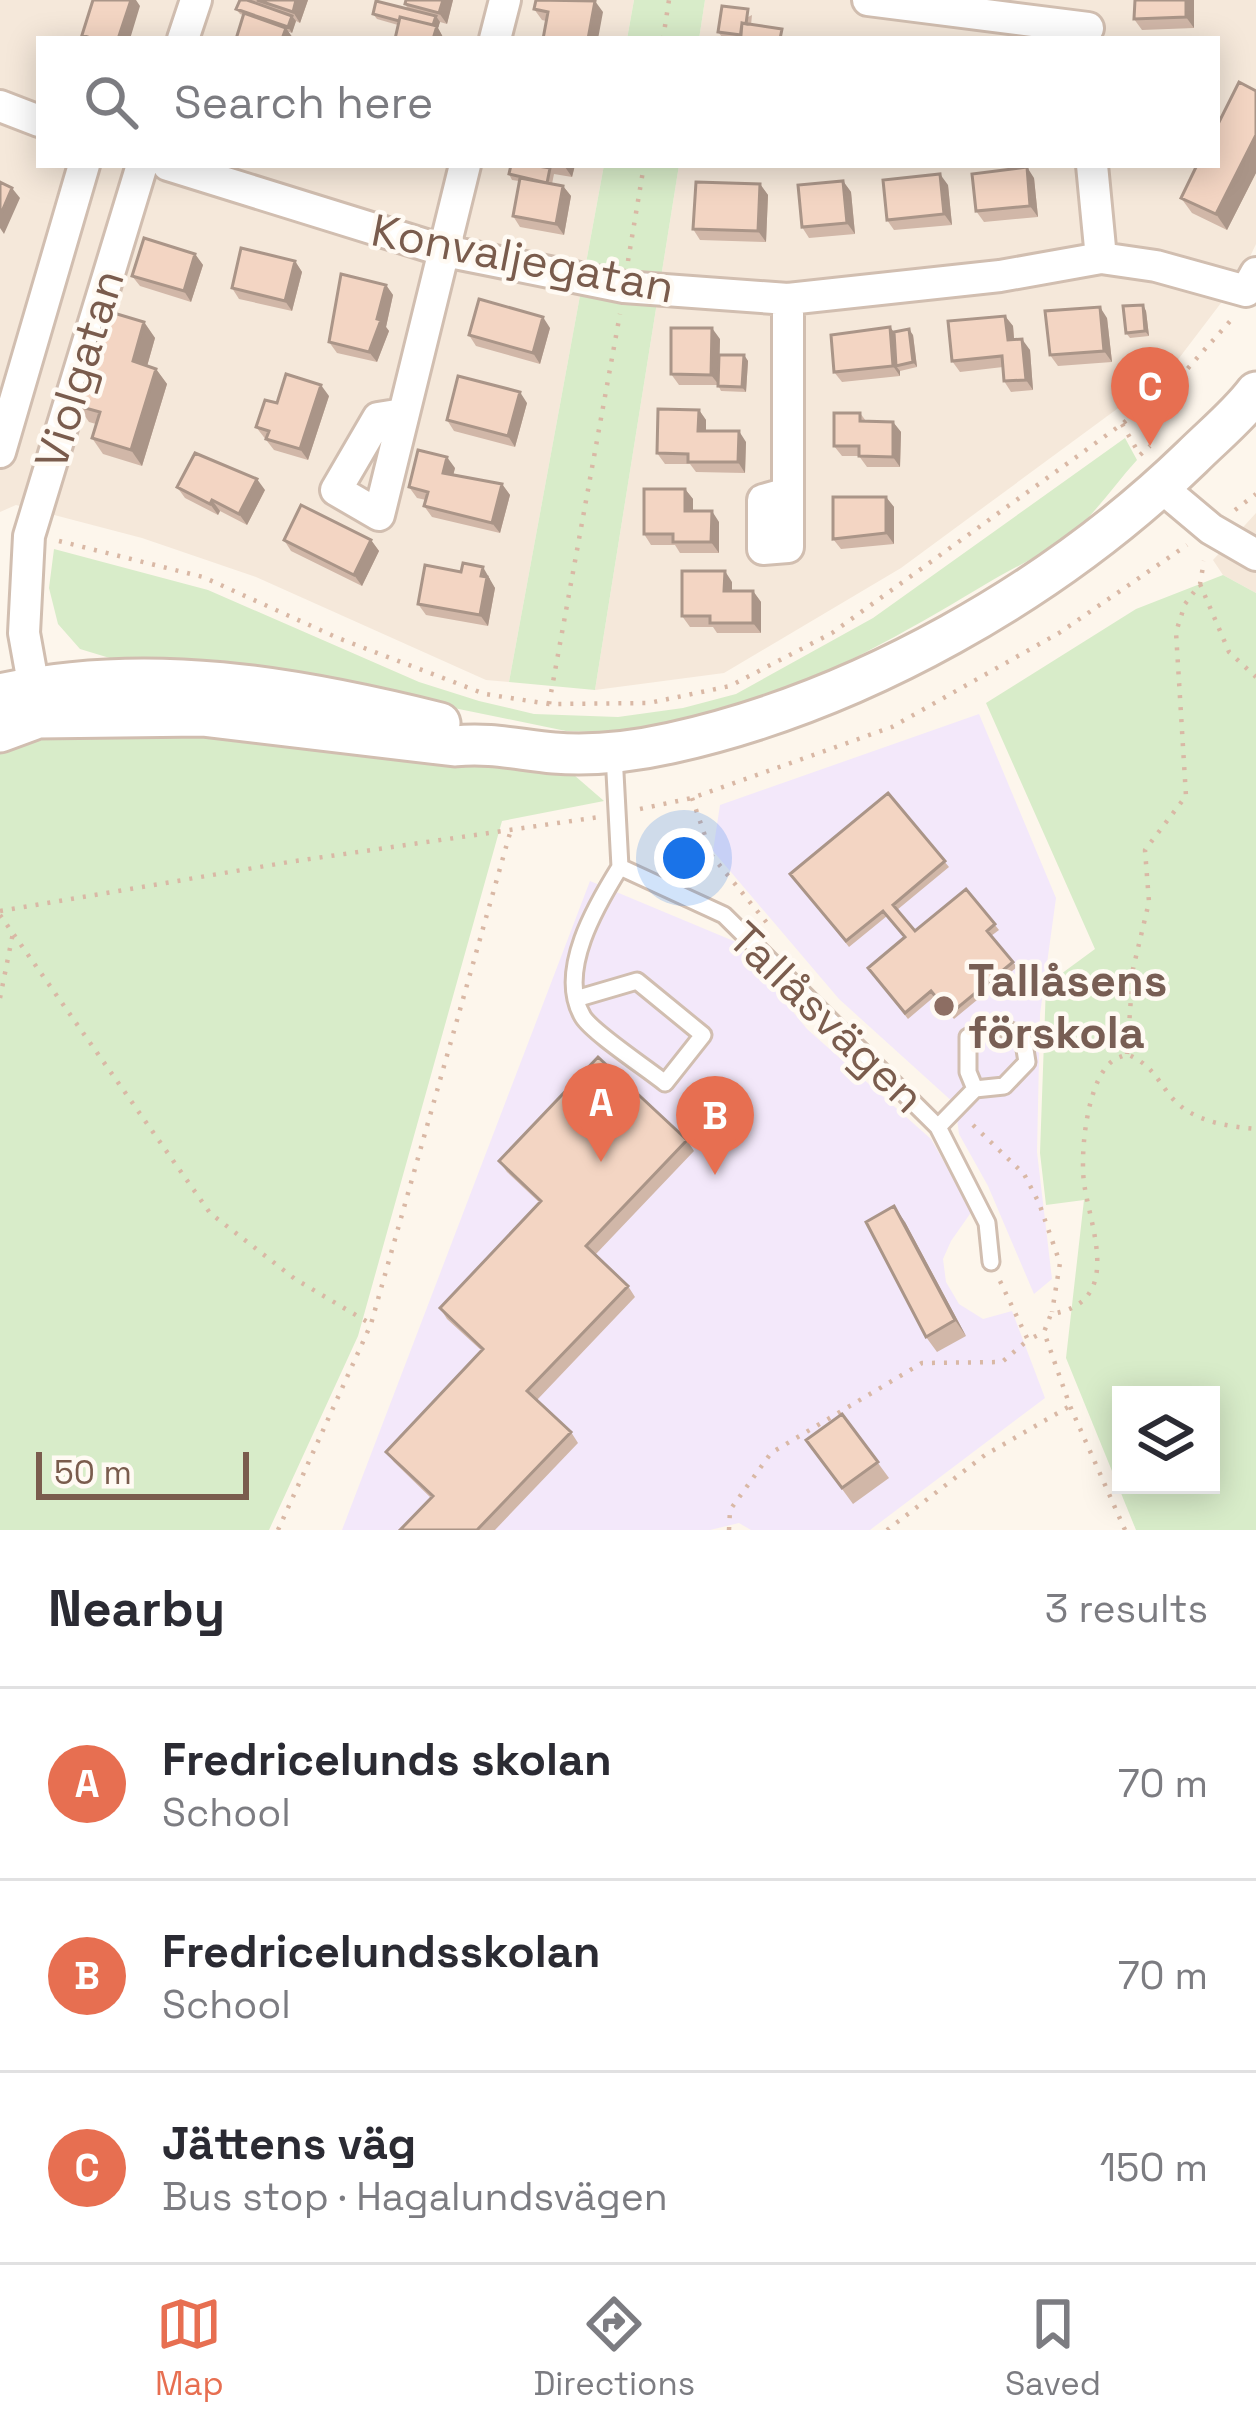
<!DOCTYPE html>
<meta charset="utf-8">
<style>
:root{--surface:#fff;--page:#f2f2f3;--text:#2b2b33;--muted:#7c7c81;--line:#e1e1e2;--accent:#e76f51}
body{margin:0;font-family:"Space Grotesk",sans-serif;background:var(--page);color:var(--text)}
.controls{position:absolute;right:36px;bottom:36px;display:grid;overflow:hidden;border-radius:0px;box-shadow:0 6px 30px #0003}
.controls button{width:108px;height:108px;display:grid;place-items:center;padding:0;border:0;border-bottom:3px solid var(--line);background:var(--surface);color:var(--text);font:60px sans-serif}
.scale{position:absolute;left:36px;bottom:30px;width:213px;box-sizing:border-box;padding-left:12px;border:6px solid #7a5c4d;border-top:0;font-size:33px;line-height:42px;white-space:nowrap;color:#7a5c4d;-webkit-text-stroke:9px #fffaf3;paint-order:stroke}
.you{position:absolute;left:684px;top:858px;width:42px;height:42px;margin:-30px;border:9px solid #fff;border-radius:50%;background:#1a73e8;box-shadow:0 0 0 18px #1a73e833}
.badge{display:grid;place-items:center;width:78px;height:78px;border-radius:50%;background:var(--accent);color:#fff;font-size:39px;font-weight:700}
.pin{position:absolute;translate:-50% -99px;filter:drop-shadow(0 3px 6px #0008)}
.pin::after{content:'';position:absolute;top:63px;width:42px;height:36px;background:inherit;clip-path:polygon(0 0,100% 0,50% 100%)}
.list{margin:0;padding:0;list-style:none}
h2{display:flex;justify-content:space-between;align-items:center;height:156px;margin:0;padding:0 48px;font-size:51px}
h2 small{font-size:39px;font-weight:400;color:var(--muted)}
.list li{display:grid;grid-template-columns:78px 1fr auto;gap:36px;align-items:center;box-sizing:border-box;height:192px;padding:0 48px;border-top:3px solid var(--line)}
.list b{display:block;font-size:45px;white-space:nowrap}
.list p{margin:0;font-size:39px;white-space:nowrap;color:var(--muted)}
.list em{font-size:39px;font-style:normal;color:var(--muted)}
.icon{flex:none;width:66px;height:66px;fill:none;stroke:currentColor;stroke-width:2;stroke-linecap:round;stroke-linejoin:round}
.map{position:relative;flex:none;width:1256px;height:1530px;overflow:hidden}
.search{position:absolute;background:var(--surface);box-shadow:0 6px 30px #0003;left:36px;right:36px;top:36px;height:132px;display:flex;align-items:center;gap:30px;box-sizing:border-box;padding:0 42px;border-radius:0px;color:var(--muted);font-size:45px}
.sheet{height:732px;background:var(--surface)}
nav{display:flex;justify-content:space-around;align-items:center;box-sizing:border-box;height:168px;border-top:3px solid var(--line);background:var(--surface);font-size:33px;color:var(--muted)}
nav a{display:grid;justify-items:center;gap:6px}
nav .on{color:var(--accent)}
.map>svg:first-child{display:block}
.residential{fill:#f5e8da}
.education{fill:#f3e8fa}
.green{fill:#d8ecc9;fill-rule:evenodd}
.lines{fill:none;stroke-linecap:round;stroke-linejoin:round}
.service-casing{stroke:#d1beb0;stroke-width:21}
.minor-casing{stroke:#d1beb0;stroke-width:36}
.tertiary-casing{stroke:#d1beb0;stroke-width:45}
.path{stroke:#d9b8a5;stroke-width:4.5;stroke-dasharray:3 9;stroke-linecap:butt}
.service{stroke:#fff;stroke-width:15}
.minor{stroke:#fff;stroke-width:30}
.tertiary{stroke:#fff;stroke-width:39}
.wall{fill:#d1b7a8}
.shaded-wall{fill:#aa9588}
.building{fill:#f3d5c3;stroke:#aa9588;stroke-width:3}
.education-dot{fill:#8d6e63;stroke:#fffaf3;stroke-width:4.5}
.labels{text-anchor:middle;stroke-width:9;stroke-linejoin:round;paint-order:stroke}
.street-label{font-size:45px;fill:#7a5c4d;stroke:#fffaf3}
.education-label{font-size:45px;font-weight:bold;fill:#785e54;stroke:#fffaf3;text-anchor:start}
</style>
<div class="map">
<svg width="1256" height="1530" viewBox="0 0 1256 1530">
<rect width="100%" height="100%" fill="#fdf6ec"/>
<path class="residential" d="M0,0H634L627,39H39V165H604L509,682L486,680L256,577L142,538L16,505L0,512Z
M705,0H1256V244L1240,278L1170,370L901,568L724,673L595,690L679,165H1217V39H699Z
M1256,513V593L1223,575L1213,560Z"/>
<path class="education" d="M979,714L1056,898L1040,1014L1037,1152L1052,1279L1034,1294L988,1186L959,1134L955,1104L839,999L713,851L720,805Z
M590,881L736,942L807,1029L931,1139L972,1211L951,1241L943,1259L946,1282L959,1304L983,1319L1012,1311L1045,1398L870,1530H751L739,1523L710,1530H342Z"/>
<path class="green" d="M634,0H705L699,39H627Z
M604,165H679L595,690L509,682Z
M1125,438L1137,460C1117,482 1099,508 1077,529C1053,550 1018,565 991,581C864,657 719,741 566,731L220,660L113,659L80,649L58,624L49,588L54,549L208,590L419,682L479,701L534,714L618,717L683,708L736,694L873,618Z
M1223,575L1256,593V1530H1136L1066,1358L1084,1200L1046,1205L1040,1153L1046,985L1095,949L986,703L1136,609ZM1121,1395H1211V1485H1121Z
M224,735L352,744L531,772L574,775L604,801L502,821L358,1336L269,1530H0V753L48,738Z"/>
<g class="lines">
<g class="service-casing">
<path id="service" d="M614,754L620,867L724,915L938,1127L987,1223L991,1262
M579,998L637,981L703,1035L665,1083C648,1069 593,1033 583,1017C556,972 597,904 620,867
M938,1127L975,1089L1004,1086L1027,1062L1023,1037L995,1024L968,1037V1072L975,1089"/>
</g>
<g class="minor-casing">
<path id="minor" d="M868,0L1088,28
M183,39L196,0
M495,39L505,0
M0,106L39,121
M168,165L445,251L624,287L788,299L1000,276L1101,258L1156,266L1246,291L1256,273
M1092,165L1101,258
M403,414L378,418L336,490L379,515L465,165
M0,452L84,165
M1161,487L1211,529L1256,555
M788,493L763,500V549L788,547V299
M37,705L24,633L29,536L142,165"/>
</g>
<g class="tertiary-casing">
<path id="tertiary" d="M0,694C148,661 296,687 440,723
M0,732L38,718L202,716L455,746C489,742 520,750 554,753C592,756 635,751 671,743C860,701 1054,591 1192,457C1213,436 1238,416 1256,392"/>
</g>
<path class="path" d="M663,39L669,0
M628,261L644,165
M1122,424L1140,455L1150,446
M1235,510L1256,494
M59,541L203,577L338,638L485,694L549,704L649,703L730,686L832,633L1122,424L1180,377L1232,319
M1200,584L1229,652L1256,677
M549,704L620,314
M692,798L712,856L772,929
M640,809L692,798L892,727L1059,633L1187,545
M0,911L289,862L599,817
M0,915L210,1213L295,1279L371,1324
M0,998L13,933
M1127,1054L1133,969L1149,902L1145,850L1186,796L1176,632L1185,604L1200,584L1204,561
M973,1125L1024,1174L1039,1203L1060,1263L1052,1312
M1000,1281L1028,1340L1044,1332
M278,1530L371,1324L510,833
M729,1530L730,1510L771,1453L922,1363L1002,1362L1028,1340
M887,1530L985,1455L1070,1406
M1125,1530L1070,1406L1044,1332L1051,1314C1121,1303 1093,1235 1085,1189C1079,1159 1086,1085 1110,1063C1115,1058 1121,1057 1127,1054C1149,1064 1154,1074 1168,1093C1189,1121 1224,1126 1256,1129"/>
<use href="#service" class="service"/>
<use href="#minor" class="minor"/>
<use href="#tertiary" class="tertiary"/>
</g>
<path class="wall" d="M251,0H308L300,23L296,21L292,33L240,14L236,9L253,2Z
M453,0L447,24L440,22L438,28L444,39H395L398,25L377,19L373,14L408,9L405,4Z
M1194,0V28L1142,30L1134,19Z
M534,9L603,12L546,21L542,20Z
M752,15L751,25L789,39H734L722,37L718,32Z
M1256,91V173L1227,230L1192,213L1181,198Z
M511,165H575L572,177L554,174L552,184L563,186L571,196L564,235L520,227L513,216L519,181L512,180L509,174Z
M1034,178L1038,217L984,222L976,211Z
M843,181L851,192L855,234L809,238L802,227Z
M760,184L768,195L766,242L700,240L693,229Z
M948,185L952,225L894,230L887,220Z
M195,254L203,265L191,302L140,286L132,276Z
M295,261L302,272L292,311L239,299L232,288Z
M386,285L393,295L386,327L389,331L377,362L337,353L329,342Z
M1143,305L1146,311L1149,336L1130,338L1126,333Z
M1005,316L1013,326L1014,339L1030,350L1033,390L1011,392L1004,381L1003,367L960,372L952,361Z
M1107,318L1112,362L1058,366L1050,355Z
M144,322L155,338L147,366L156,369L167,384L142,466L103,454L92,438L96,424L89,422L78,406Z
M890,327L894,332L913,335L917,367L900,371V376L842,382L834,372Z
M550,328L540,364L476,346L469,335Z
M720,339L719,355H744L748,361L746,392L721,391L718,385H679L671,374Z
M329,396L308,460L274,450L256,427L277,403Z
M527,403L515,447L454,431L447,420Z
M699,410L706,420V431L746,442L745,473L696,472L690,464H665L657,453Z
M860,413L866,421L893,422L901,432L900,467H867L859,456H842L834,446Z
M455,468L453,475L502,484L510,495L500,533L432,517L424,506L426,500L417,498L409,487Z
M177,487L265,490L247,525L220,511L218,515L185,498Z
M685,489L693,499V511L719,522V553H680L675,545H651L644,534Z
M886,497L894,507V544L841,549L833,539Z
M284,540H371L379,551L362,586L291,551Z
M490,578V581L495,588L488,626L426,615L418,604Z
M732,582V591H753L761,602V633H717L713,627H690L682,616Z
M888,793L949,867L897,910L915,931L966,889L999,930L991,936L1017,967L954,1019L935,996L908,1019L868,968L905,938L887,916L849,947L790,874Z
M687,1140L694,1151L595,1255L628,1286L635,1297L537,1400L571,1432L578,1443L495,1530H400L431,1498L394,1462L386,1452L482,1351L447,1319L440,1308L540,1203L507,1172L499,1161Z
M905,1222L966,1336L937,1352L926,1337Z
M842,1414L889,1478L853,1504L806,1440Z"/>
<path class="shaded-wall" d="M130,0H136L140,6L130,39H118Z
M296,0H308L300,23L293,12Z
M443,0H453L447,24L439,13Z
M1186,0H1194V28L1186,17Z
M595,1L603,12L598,39H588Z
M292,16L296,21L292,33L288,27Z
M436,16L440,22L438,28L444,39H433L432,29Z
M286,28L293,38V39H282Z
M1256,135V173L1227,230L1216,214Z
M565,165H575L572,177L565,167Z
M1027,167L1034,178L1038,217L1030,206Z
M940,174L948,185L952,225L944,214Z
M843,181L851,192L855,234L847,223Z
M760,184L768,195L766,242L758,231Z
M563,186L571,196L564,235L556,224Z
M12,188L20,198L4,234L0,228V216Z
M195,254L203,265L191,302L184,291Z
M295,261L302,272L292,311L285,301Z
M386,285L393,295L386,327L389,331L377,362L369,352Z
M1143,305L1146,311L1149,336L1145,331Z
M1100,307L1107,318L1112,362L1104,351Z
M1005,316L1013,326L1015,351L1008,340Z
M543,317L550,328L540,364L533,353Z
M144,322L155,338L144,377L133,361Z
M890,327L898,338L896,366L900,371V376L893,366Z
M712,328L720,339L719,385L711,375Z
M909,329L913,335L917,367L913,362Z
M1022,339L1030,350L1033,390L1026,380Z
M744,355L748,361L746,392L742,387Z
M156,369L167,384L142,466L131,450Z
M321,385L329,396L308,460L300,449Z
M520,392L527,403L515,447L508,436Z
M699,410L706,420V442L698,431Z
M893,422L901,432L900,467L893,457Z
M739,431L746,442L745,473L738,462Z
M447,457L455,468L451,484L443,473Z
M257,479L265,490L247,525L239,514Z
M502,484L510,495L500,533L492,523Z
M685,489L693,499V522L685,511Z
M886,497L894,507V544L886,533Z
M212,500L220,511L218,515L210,504Z
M712,511L719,522V553L711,542Z
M371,540L379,551L362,586L354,575Z
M483,567L495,588L488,626L480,615Z
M725,571L732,582V602L724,591Z
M753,591L761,602V633L753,623Z
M894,1206L905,1222L966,1336L955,1320Z"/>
<path class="building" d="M93,0H131L118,39H93L82,35Z
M240,0H247L292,16L288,27L236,9Z
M257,0H296L293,12Z
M406,0H443L439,13L405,4Z
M536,0L595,1L588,39H543L548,12L534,9Z
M1135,0H1186V17L1134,19Z
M376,1L436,16L433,25L400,17L399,21L373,14Z
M722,6L748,9L746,24L742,23L741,35L718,32Z
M244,13L286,28L282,39H236Z
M400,17L437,26L433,39H395Z
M742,23L782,29L780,39H740Z
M1239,82L1256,91V135L1216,214L1181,198L1197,165H1217V126Z
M511,165H532L550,168L547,183L509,174Z
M1027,167L1030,206L976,211L972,174Z
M940,174L944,214L887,220L883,180Z
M520,178L563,186L556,224L513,216Z
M843,181L847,223L802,227L798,185Z
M0,182L12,188L0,216Z
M696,182L760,184L758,231L693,229Z
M144,238L195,254L184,291L132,276Z
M241,248L295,261L285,301L232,288Z
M341,274L386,285L377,319L381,320L369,352L329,342Z
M479,299L543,317L533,353L469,335Z
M1143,305L1145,331L1126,333L1123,306Z
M1100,307L1104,351L1050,355L1045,311Z
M107,311L144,322L133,361L156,369L131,450L92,438L100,412L78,406Z
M1005,316L1008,340L1022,339L1026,380L1004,381L1002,356L952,361L948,321Z
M890,327L893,366L834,372L831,335Z
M671,328H712L711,375L671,374Z
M909,329L913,362L896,366L894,332Z
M719,355H744L742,387L718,386Z
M286,374L321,385L300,449L266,439L269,431L256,427L265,400L277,403Z
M458,376L520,392L508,436L447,420Z
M658,409L699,410L698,431H739L738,462H688V454L657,453Z
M834,413H860V421L893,422V457L859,456V446H834Z
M418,450L447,457L443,473L502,484L492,523L424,506L428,492L409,487Z
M195,453L257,479L239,514L212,500L210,504L177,487Z
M644,489H685V511H712L711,542H673V534H644Z
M833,497H886V533L833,539Z
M301,505L371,540L354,575L284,540Z
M463,563L483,567L481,576L487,577L480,615L418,604L425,565L461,572Z
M682,571H725L724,591H753V623H710V616H682Z
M888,793L945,861L893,905L915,931L966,889L995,924L987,931L1013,962L950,1014L931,991L905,1013L868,968L905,937L883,911L846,941L790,874Z
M598,1057L687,1140L586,1246L628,1286L527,1391L571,1432L477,1530H400L433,1496L386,1452L483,1349L440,1308L541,1201L499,1161Z
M894,1206L955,1320L926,1337L866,1222Z
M842,1414L878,1462L842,1488L806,1440Z"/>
<circle class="education-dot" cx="944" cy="1006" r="12"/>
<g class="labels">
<g class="street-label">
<text transform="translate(523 258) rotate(11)" y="16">Konvaljegatan</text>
<text transform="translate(79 369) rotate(-73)" y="16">Violgatan</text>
<text transform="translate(827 1017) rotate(44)" y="16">Tallåsvägen</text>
</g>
<g class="education-label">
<text x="968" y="996">Tallåsens<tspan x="968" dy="52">förskola</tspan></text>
</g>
</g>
</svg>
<div class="controls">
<button><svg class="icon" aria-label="layers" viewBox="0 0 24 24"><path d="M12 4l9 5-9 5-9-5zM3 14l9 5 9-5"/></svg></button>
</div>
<div class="scale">50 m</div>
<div class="you"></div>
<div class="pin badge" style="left:601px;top:1162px">A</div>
<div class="pin badge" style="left:715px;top:1175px">B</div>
<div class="pin badge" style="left:1150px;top:446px">C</div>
<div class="search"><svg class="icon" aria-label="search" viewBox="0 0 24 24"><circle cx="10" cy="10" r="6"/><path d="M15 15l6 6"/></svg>Search here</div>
</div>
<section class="sheet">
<h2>Nearby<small>3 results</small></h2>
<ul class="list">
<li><span class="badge">A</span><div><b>Fredricelunds skolan</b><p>School</p></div><em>70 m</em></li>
<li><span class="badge">B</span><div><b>Fredricelundsskolan</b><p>School</p></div><em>70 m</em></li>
<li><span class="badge">C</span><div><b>Jättens väg</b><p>Bus stop · Hagalundsvägen</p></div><em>150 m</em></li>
</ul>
</section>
<nav>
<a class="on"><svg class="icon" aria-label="map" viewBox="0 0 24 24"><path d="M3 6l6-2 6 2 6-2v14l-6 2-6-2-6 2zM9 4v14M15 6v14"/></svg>Map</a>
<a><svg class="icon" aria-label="directions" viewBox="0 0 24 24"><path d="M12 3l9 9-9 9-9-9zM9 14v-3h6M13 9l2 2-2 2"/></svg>Directions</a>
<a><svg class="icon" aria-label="saved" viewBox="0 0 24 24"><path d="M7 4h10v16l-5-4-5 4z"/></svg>Saved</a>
</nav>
